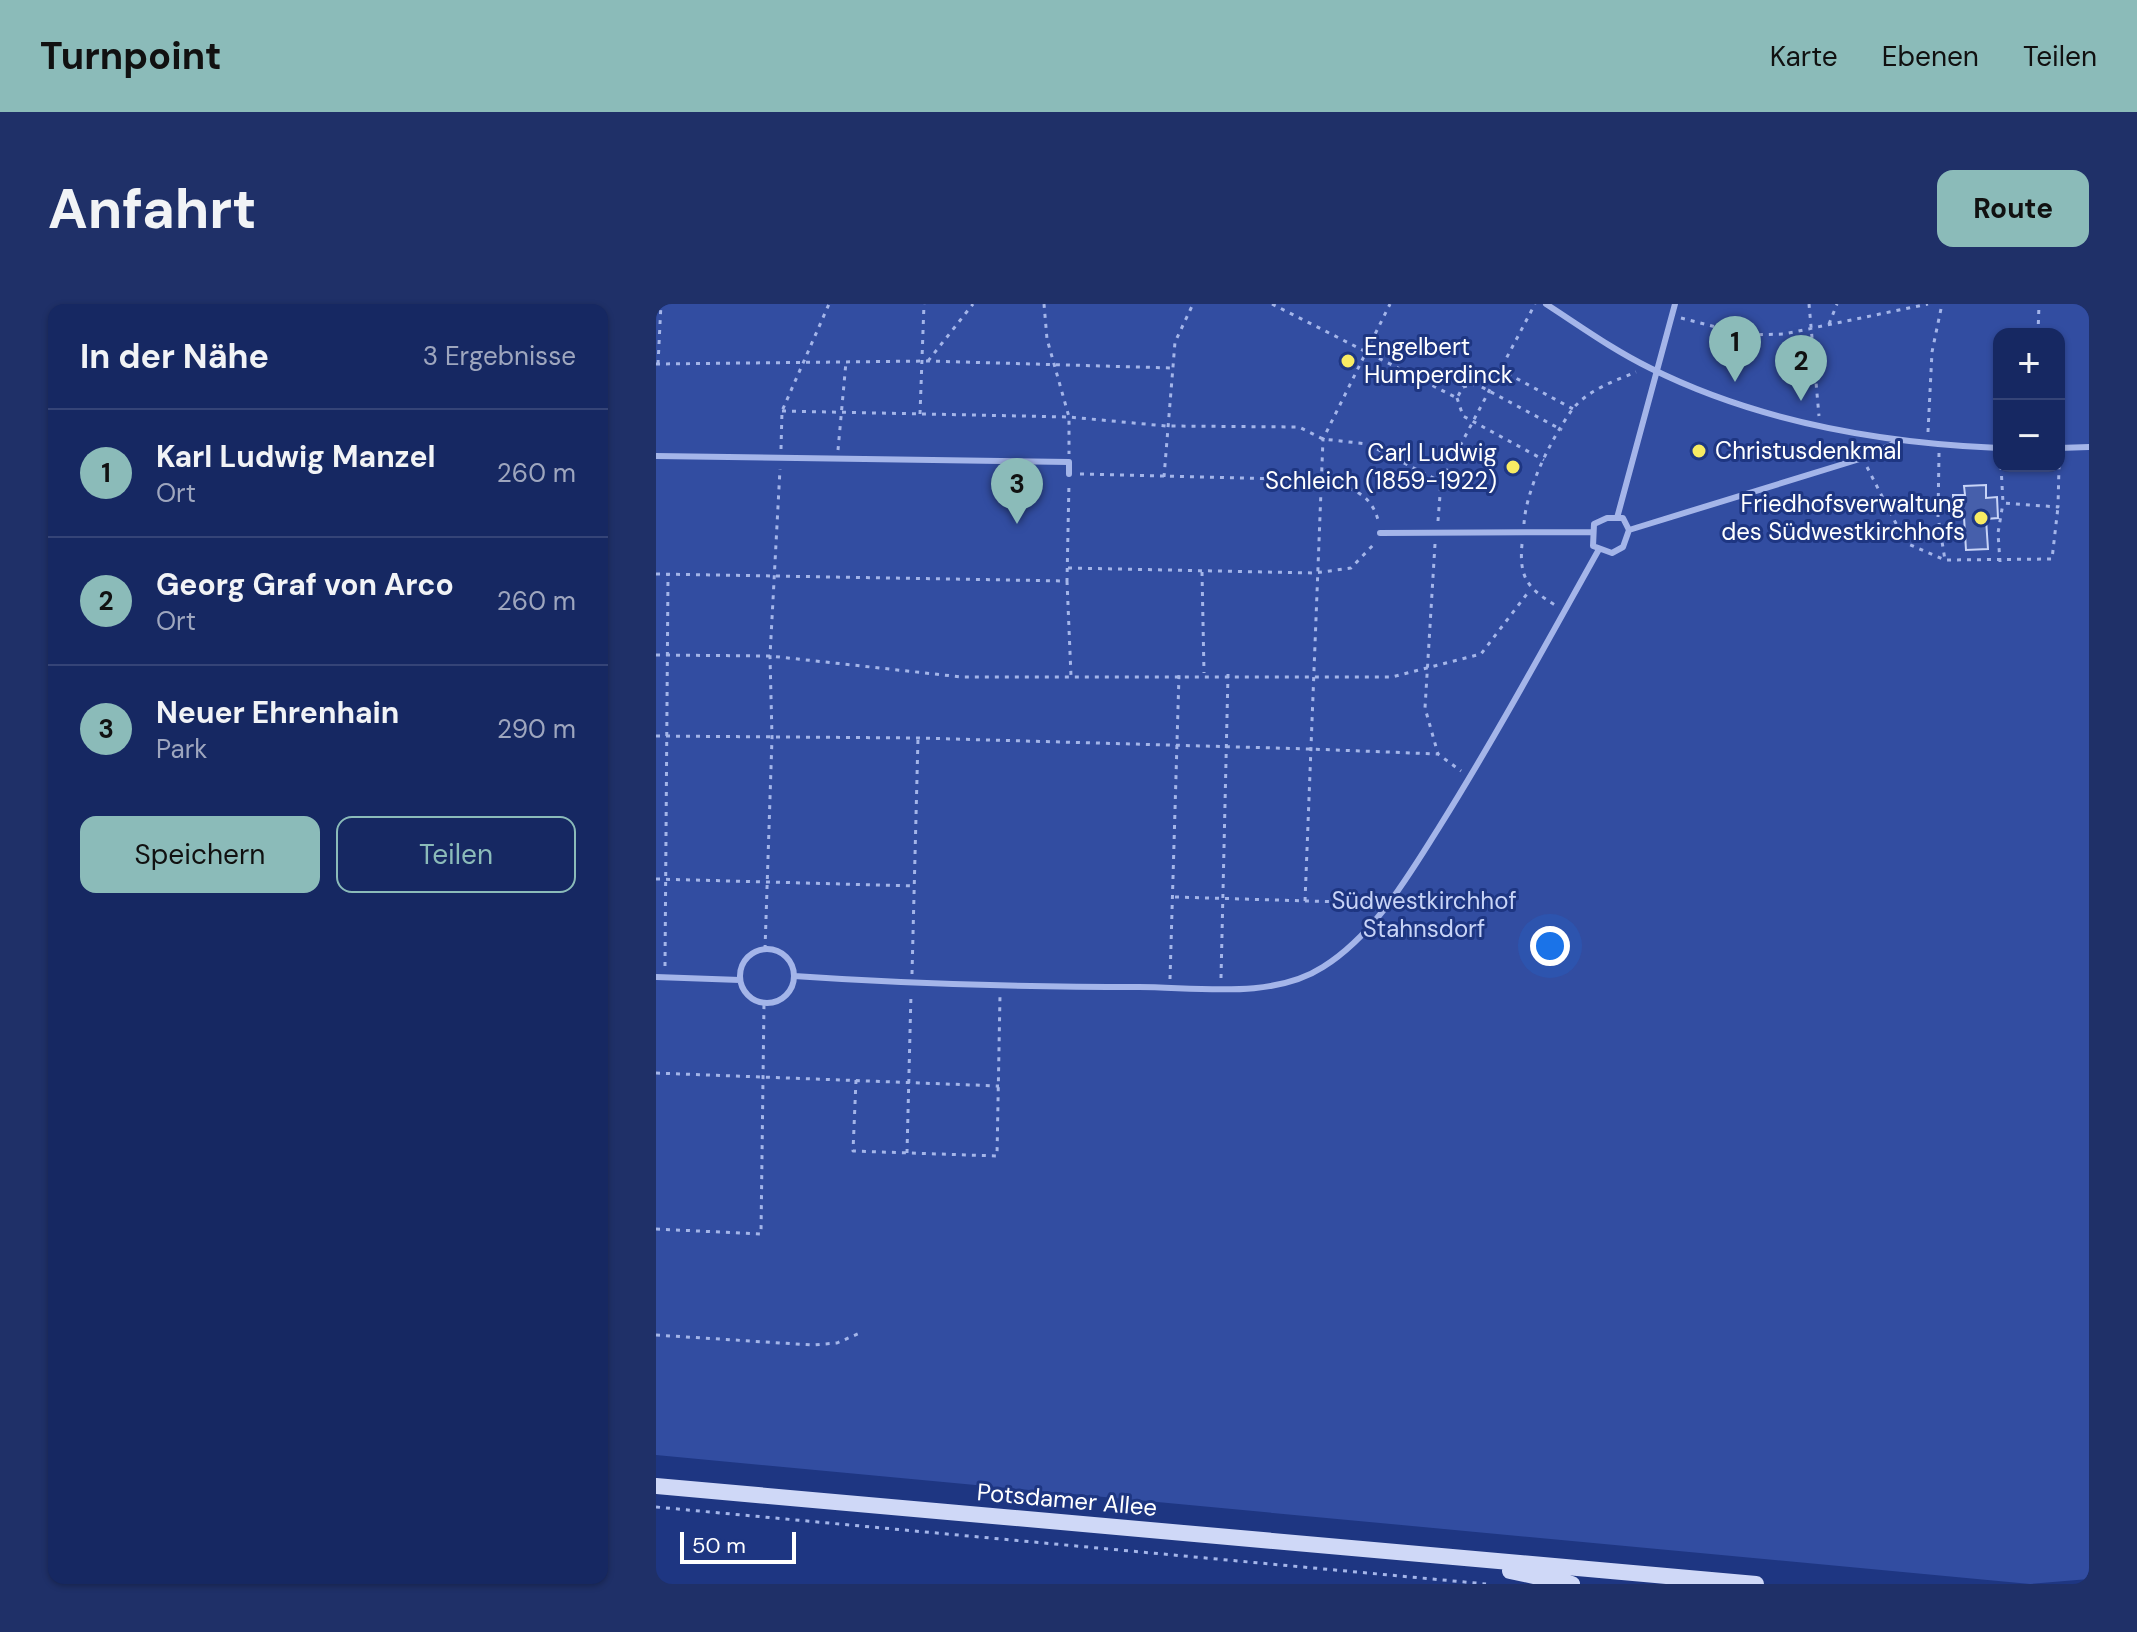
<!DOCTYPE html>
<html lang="de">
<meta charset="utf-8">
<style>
:root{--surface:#162862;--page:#1f3068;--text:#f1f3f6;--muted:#9ea6be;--line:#354477;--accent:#8bbbb9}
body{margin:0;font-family:"DM Sans",sans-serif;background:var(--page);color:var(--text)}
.controls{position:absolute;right:24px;top:24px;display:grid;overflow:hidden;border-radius:16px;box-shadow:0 2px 6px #0004}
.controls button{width:72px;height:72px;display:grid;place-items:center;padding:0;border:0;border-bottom:2px solid var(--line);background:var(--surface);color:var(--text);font:40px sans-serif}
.scale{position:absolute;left:24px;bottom:20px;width:116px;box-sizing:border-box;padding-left:8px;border:4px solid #fff;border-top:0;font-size:22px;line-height:28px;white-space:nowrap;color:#fff;-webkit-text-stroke:6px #1e3682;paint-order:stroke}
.you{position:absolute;left:894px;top:642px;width:28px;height:28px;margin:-20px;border:6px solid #fff;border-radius:50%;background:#1a73e8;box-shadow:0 0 0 12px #1a73e833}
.badge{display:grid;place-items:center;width:52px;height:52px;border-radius:50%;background:var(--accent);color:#111;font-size:26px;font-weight:700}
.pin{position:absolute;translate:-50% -66px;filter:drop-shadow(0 2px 4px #0008)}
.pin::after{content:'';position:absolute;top:42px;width:28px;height:24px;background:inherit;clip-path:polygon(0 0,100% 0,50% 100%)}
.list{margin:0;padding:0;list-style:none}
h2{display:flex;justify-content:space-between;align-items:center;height:104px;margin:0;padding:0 32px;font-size:34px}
h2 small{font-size:26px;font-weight:400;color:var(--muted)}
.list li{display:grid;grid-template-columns:52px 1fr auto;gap:24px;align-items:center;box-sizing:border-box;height:128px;padding:0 32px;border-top:2px solid var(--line)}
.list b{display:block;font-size:30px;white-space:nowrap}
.list p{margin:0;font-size:26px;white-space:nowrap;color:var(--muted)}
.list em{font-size:26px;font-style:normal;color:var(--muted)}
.actions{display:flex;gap:16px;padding:24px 32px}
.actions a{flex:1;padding:18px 0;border:2px solid var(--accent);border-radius:16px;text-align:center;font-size:28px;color:var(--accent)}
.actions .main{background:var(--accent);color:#111}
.map{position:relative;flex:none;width:1433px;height:1280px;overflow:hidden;border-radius:16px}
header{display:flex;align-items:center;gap:48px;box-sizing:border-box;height:112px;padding:0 40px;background:var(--accent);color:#111}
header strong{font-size:38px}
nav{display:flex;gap:44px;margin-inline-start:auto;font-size:28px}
.intro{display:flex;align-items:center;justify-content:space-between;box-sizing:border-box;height:192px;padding:0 48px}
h1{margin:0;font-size:56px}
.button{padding:20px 36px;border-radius:16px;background:var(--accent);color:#111;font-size:28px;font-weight:700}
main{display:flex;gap:48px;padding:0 48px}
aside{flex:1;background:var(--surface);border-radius:16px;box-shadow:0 2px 6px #0004}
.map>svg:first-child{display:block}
.green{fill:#324da1;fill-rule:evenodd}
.building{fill:#465fab;stroke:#c8d4f7;stroke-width:2}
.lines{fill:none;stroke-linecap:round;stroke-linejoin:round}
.path{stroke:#a4b5e9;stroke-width:3;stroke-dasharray:4 6;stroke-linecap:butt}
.lane{stroke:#a4b5e9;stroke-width:6}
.secondary{stroke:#cfd8f7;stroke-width:16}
.poi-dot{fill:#f8eb63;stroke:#1e3682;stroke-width:3}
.labels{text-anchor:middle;stroke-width:6;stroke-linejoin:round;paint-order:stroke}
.poi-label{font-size:24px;fill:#fff;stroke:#1e3682;text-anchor:start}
.park-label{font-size:24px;fill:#c8d4f7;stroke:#1e3682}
.street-label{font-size:24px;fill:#fff;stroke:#1e3682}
</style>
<header>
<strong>Turnpoint</strong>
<nav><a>Karte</a><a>Ebenen</a><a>Teilen</a></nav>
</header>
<div class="intro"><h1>Anfahrt</h1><a class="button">Route</a></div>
<main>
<aside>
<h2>In der Nähe<small>3 Ergebnisse</small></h2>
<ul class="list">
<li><span class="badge">1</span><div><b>Karl Ludwig Manzel</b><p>Ort</p></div><em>260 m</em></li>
<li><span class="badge">2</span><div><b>Georg Graf von Arco</b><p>Ort</p></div><em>260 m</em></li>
<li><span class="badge">3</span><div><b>Neuer Ehrenhain</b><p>Park</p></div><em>290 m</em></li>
</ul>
<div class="actions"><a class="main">Speichern</a><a>Teilen</a></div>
</aside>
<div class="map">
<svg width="1433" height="1280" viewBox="0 0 1433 1280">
<rect width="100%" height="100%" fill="#1e3682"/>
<path class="green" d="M0,0H1433V1275L1374,1280L0,1151ZM1343,30H1403V162H1343Z"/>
<path class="building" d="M1330,181V194L1341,193L1342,214L1330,215L1332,245L1310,246L1308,213H1298L1297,191H1309L1308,182Z"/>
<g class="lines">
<path class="path" d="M388,0L391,35L413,113V150
M616,0L801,94L807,83L820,80L906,126
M1153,0L1163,112
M1025,14L1091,31L1128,30L1272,0
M1173,20L1181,0
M1382,30L1383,0
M272,57L317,0
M0,60L272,57L516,64
M2,60L5,0
M843,65L917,105
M801,94L807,112L888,156
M126,107L413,113L510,122L643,123L667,135L711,140L785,178
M264,110L268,0
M1272,128L1276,48L1286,0
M125,145L126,107L173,0
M182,146L190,58
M1283,149L1282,213L1289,256
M1345,162L1347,199L1402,203L1403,162
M1211,163L1250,239L1289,256L1396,255L1402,203
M424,170L664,176C692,183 716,187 723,220
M508,173L519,38L537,0
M782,217L785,178L879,0
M868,220C870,185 895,135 916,106C930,87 958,77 980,68
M779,240L769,404L782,450
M866,240C863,273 871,284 899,301
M1344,258L1342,229L1347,199
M412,264L659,269L695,264L720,238
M546,268L548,369
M0,270L411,277L413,178
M411,277L415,372
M0,351L114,352L306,373H736L825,350L874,286
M0,432L262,434L654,445L782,450L805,467
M0,575L259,582
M519,593L719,599
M649,597L667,135L734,0
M109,645L116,434L114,352L124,165
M9,662L12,270
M256,670L262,434
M565,674L572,370
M514,675L523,371
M0,769L343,782
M200,776L197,847L341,852L344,691
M251,849L255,689
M0,925L105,930L108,699
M0,1031L156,1041L181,1039L206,1028
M0,1203L830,1280"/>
<path class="lane" d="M890,0C924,22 957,46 994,64C1100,117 1225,139 1343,144
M1403,144L1433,143
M0,152L413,158V170
M951,214H967L973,226L967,243L956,249L937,242L938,220Z
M961,214L1019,0
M973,226L1207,154L1246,136
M724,229L935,228
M84 672a27 27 0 1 1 54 0a27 27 0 1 1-54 0Z
M138,672C253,680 368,683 483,683C540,683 616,696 667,663C718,631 751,574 782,525C839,434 890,340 942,247
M0,673L84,676"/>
<path class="secondary" d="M0,1182L1100,1280
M854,1267L916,1280"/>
</g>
<g class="poi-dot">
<circle cx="692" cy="57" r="8"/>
<circle cx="1043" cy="147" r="8"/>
<circle cx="857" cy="163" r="8"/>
<circle cx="1325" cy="214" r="8"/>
</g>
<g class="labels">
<g class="poi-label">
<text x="708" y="51">Engelbert<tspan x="708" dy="28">Humperdinck</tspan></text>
<text x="1059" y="155">Christusdenkmal</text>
<text x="841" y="157" text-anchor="end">Carl Ludwig<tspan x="841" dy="28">Schleich (1859-1922)</tspan></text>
<text x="1309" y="208" text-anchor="end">Friedhofsverwaltung<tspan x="1309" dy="28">des Südwestkirchhofs</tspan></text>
</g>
<g class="park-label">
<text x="768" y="605">Südwestkirchhof<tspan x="768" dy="28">Stahnsdorf</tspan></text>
</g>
<g class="street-label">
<text transform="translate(411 1196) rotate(5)" y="8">Potsdamer Allee</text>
</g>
</g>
</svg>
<div class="controls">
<button>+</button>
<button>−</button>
</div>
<div class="scale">50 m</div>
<div class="you"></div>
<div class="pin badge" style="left:1079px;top:78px">1</div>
<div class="pin badge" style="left:1145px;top:97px">2</div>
<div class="pin badge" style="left:361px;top:220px">3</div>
</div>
</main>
